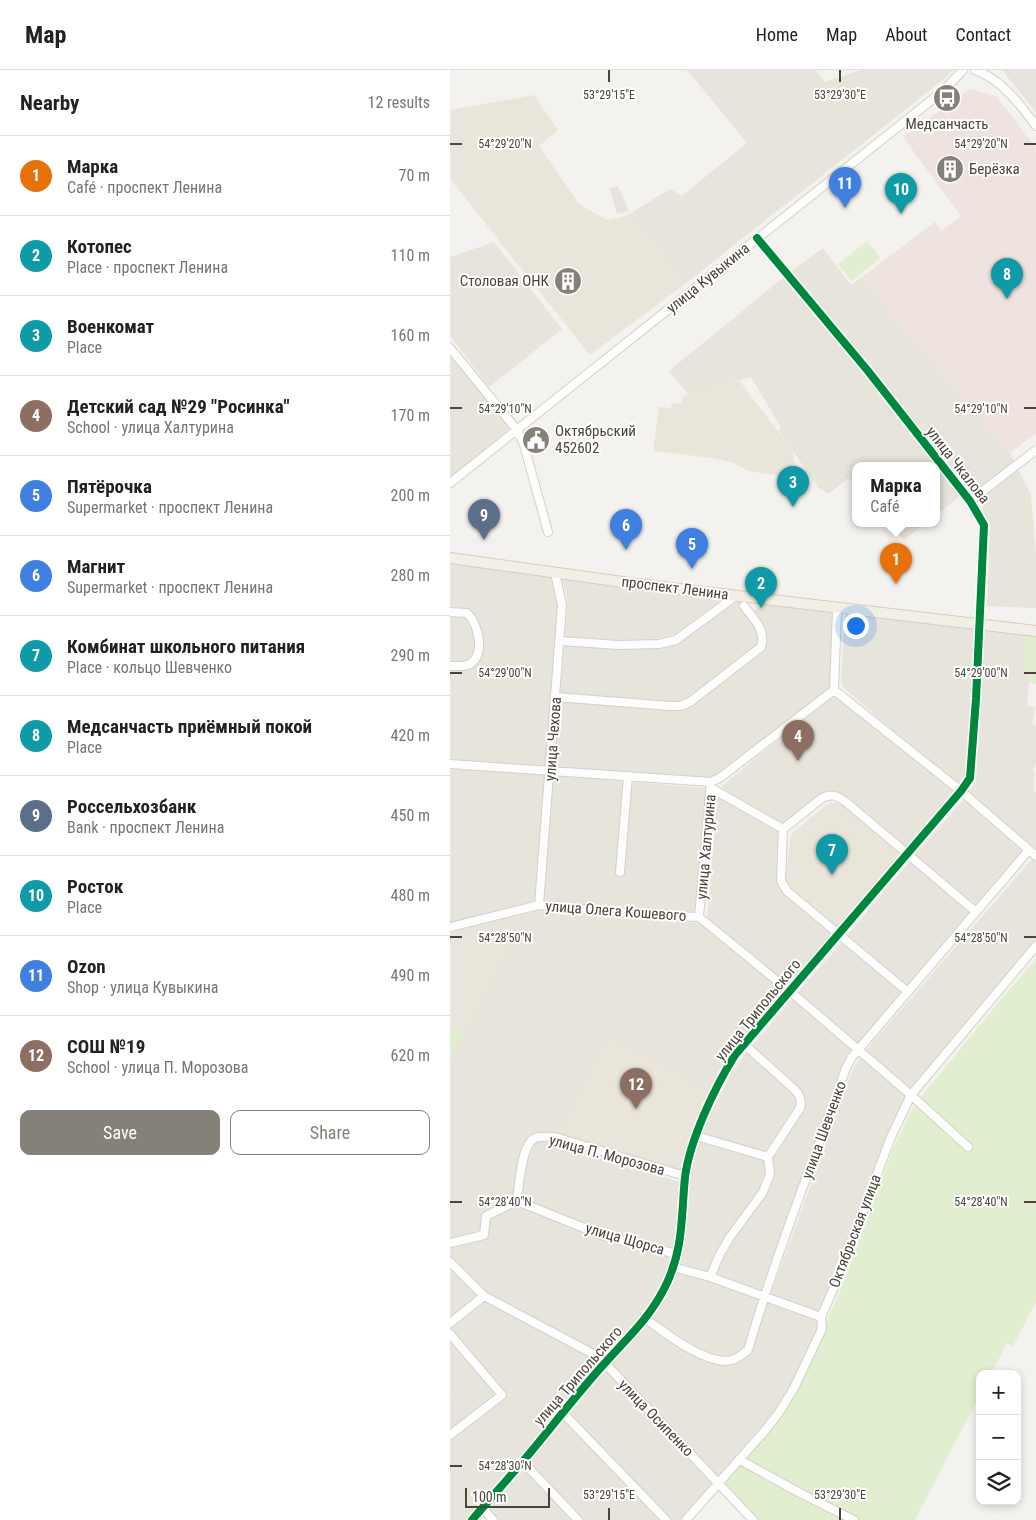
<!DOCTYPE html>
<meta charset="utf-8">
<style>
:root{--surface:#fff;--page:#f6f6f6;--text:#222;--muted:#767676;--line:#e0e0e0;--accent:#868178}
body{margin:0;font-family:"Roboto Condensed",sans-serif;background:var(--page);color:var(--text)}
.controls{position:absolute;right:15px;bottom:15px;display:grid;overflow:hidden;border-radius:10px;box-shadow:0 2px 8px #0003}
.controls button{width:45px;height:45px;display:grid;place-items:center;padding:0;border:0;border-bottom:1px solid var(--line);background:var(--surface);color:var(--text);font:25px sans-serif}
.scale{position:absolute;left:15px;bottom:12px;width:85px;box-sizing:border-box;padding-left:5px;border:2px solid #4b4439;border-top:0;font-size:14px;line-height:18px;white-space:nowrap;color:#4b4439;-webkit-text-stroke:4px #fff;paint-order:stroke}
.you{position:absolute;left:405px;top:555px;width:18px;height:18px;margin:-12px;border:4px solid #fff;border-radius:50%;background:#1a73e8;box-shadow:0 0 0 8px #1a73e833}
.badge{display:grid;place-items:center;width:32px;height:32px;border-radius:50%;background:var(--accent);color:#fff;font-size:16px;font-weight:700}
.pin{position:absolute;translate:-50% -41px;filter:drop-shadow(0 1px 2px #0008)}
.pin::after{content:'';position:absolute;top:26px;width:18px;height:15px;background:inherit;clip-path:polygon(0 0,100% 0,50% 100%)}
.popup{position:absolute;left:402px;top:392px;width:88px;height:65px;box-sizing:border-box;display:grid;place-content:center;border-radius:10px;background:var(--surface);filter:drop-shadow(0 1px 4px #0005);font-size:16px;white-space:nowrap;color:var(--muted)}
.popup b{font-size:19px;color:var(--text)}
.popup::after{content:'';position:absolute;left:50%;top:100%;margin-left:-10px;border:10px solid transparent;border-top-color:var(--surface)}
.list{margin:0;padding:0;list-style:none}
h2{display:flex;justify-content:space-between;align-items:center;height:65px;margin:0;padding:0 20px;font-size:21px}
h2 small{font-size:16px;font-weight:400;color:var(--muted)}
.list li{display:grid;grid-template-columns:32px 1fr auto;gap:15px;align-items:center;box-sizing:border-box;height:80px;padding:0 20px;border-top:1px solid var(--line)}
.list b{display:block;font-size:19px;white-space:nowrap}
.list p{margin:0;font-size:16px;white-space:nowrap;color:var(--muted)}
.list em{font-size:16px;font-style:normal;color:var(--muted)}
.actions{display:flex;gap:10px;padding:15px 20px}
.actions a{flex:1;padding:11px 0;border:1px solid var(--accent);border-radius:10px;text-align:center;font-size:18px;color:var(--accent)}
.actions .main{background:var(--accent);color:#fff}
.icon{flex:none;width:28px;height:28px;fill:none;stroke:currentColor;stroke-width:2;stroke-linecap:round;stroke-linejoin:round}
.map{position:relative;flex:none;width:586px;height:1450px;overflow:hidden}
header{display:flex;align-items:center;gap:30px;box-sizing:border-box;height:70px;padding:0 25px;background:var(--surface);border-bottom:1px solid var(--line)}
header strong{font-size:24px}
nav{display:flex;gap:28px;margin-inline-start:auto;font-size:18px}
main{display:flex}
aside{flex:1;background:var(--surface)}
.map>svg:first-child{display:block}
.residential{fill:#e7e4dc}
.industrial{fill:#e6e2de}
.education{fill:#eae5da}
.medical{fill:#eee3df}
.green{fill:#e1eecf}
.parking{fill:#e6e3df}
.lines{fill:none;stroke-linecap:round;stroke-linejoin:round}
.minor-casing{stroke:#d2d0cb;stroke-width:10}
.major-casing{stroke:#d6cebb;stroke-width:12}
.minor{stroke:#fdfdfc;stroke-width:8}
.major{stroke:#f2efe6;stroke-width:10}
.cycleway-casing{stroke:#fff;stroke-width:11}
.cycleway{stroke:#00873e;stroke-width:8}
.ticks{fill:none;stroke:#4b4439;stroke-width:2}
.labels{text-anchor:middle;stroke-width:4;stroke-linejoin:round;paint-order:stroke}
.poi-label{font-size:15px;fill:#4b4439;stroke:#fff;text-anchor:start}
.street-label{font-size:15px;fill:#4b4439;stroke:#fff}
.ticks-label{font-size:12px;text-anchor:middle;fill:#4b4439;stroke:#fff;stroke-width:4;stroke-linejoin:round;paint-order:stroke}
</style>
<header>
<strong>Map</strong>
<nav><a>Home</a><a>Map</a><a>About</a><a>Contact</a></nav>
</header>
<main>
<aside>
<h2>Nearby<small>12 results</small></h2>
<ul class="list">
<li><span class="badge" style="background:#e8710a">1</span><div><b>Марка</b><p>Café · проспект Ленина</p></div><em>70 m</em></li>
<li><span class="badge" style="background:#0f9aa8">2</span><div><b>Котопес</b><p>Place · проспект Ленина</p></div><em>110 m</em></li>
<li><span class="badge" style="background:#0f9aa8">3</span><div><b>Военкомат</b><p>Place</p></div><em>160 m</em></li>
<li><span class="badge" style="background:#8d6e63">4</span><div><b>Детский сад №29 &quot;Росинка&quot;</b><p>School · улица Халтурина</p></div><em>170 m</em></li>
<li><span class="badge" style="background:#3f7fe0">5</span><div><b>Пятёрочка</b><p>Supermarket · проспект Ленина</p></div><em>200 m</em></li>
<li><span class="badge" style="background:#3f7fe0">6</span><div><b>Магнит</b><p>Supermarket · проспект Ленина</p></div><em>280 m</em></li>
<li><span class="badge" style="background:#0f9aa8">7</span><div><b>Комбинат школьного питания</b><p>Place · кольцо Шевченко</p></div><em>290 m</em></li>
<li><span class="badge" style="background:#0f9aa8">8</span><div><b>Медсанчасть приёмный покой</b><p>Place</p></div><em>420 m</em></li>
<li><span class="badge" style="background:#5c6f8a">9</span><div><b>Россельхозбанк</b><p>Bank · проспект Ленина</p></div><em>450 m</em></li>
<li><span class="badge" style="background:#0f9aa8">10</span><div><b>Росток</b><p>Place</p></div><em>480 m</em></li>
<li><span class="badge" style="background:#3f7fe0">11</span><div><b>Ozon</b><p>Shop · улица Кувыкина</p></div><em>490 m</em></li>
<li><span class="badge" style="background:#8d6e63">12</span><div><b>СОШ №19</b><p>School · улица П. Морозова</p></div><em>620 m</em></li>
</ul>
<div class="actions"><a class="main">Save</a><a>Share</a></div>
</aside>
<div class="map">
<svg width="586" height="1450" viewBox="0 0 586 1450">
<rect width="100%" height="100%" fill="#f4f2ee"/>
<path class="residential" d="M237,0H366L375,12L411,0H502L494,9L235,214L192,155L176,146L220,119L232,126L297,73Z
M552,0H586V43L584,40Z
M44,172L112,259L39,317L0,266V187Z
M373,178L401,215L411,208L560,383L581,425L586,482V538L537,536L540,456L529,431L520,418L486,445V395H406V416L398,408L378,424L368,417L328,360L331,358L301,307L239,325L219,301L334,207Z
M0,280L61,358L0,407Z
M438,453H476L454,470Z
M0,493L102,505L112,529L99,695L94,698L0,691Z
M117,507L123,510L175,514L179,519L204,521L209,519L280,527L284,534L291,529L300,543L316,532L386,540L383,616L271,710L105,698L104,694L117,540V529L112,510Z
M397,543L526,558L521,709L508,718L393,617L391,609L395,546Z
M535,559L573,564V600H580L577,636L585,637L582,654L586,656V693L582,700L585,701L584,721L586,722V785L518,723L526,712L534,562Z
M385,623L507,722L461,783L387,726L373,730L338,758L335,763L329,811L388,868L339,920L257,850L268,723L273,715Z
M0,697L91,704L95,706L86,831L84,833L0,855Z
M108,706L257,718L249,846L93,831L92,828L102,710L104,707Z
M514,729L576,782L578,787L533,840L530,842L464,786Z
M583,788L586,789V881L466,1026L415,981Z
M461,790L528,845L460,924L395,868Z
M91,837L249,853L334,922L295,976L266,1021L233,1103L105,1065L83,1067L65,1130L35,1144L32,1164L0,1171V860Z
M393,871L455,923L413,979L348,924L349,921Z
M344,929L403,979L406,986L389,1024L317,1223L226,1196L235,1158L241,1098L254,1057L281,1004L296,983L341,930Z
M410,989H413L460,1029L461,1033L439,1080L375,1245L319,1229L393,1026L403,999Z
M89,1070H108L232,1113L226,1177L222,1180L170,1169L72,1132L69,1126L73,1095L81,1077Z
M67,1135L167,1173L179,1174L220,1186L222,1191L216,1208L201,1238L172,1273L156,1283L150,1284L42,1227L32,1220L0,1188V1175L36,1167L38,1147Z
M0,1197L28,1227L0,1250Z
M225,1201L259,1209L311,1230L296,1280L281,1288H266L252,1282L201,1251L200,1246Z
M36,1232L145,1289L149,1295L20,1450H0V1362L19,1347L0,1326V1257L30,1234Z
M318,1233L369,1250L370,1259L327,1343L272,1406H267L159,1292L197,1253L265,1291L299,1283Z
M156,1301L159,1303L262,1411V1416L233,1450H218L118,1345V1341L152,1302Z
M112,1347L213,1450H130L76,1390Z
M72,1396L125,1450H45L34,1438Z"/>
<path class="industrial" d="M0,1326L19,1347L0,1362Z"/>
<path class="education" d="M84,25L108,60L89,76L129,134L157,150L176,146L192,155L235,214L140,285L0,109V40Z
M282,301L342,380L348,408L298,401L284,393L262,388L203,381L209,337L221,338L222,333L232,334V328L251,315L254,319Z
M381,733H386L396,736L451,783L386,859L341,820L335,810L341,764L375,736Z
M75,848L0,994V870Z
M155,964L262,1021L245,1056L231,1103L108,1061Z"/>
<path class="medical" d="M520,19L546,26L586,78V363L560,383L411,208L485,152L491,161L511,146L453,67Z"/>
<path class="green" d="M417,171L430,188L402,211L388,194Z
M362,398L372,412L367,416L357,401Z
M573,564L586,566V614L579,612L580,600H573Z
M586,889V1231L563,1276L557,1273L541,1304H530V1325L465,1450H305L275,1415L276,1411L346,1319L392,1217L442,1081L463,1037L548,933Z
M3,955L14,962L0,985V960Z"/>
<path class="parking" d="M168,116L179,141L167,144L160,118Z
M367,350L383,370L380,373L364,353Z
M406,396V401L381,422L378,419Z"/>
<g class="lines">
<g class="minor-casing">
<path id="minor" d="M525,0C551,9 570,34 586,56
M0,278L67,360L74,375L98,462
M0,413L493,21L513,0
M520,431L586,380
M0,542L17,543C28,554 36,584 20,594C15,597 6,596 0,596
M111,571L168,575L209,574L226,570L287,525
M384,620L511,721L586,786
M384,620L387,541
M106,627L220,636H231L240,632L311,577C317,561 303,548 294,536
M0,694L261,712L271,707L384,620
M261,718L333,759
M170,802L178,706
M89,835L112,535L105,503
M249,847L261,712
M0,857L89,835L199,845L249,847L348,928L461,1025L518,1077
M458,922L337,821L331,811L333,759L372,728C382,723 387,726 396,732L526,842
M246,1066L318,1087
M67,1131C69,1117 71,1074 85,1068C91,1066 98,1067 105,1067L235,1106
M67,1131L154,1166L227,1184
M0,1173L34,1165L36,1146L67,1131
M0,1192L34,1226L149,1287L303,1450
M223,1197L260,1207L371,1247
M260,1207L270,1184L280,1167L313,1122L320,1104L318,1087L350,1038C352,1030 350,1025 345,1020L294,974
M196,1249C214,1262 258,1297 282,1290C287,1289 294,1283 298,1280C326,1184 363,1092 396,998L402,987L579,780
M0,1253L34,1226
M0,1264L52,1325L0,1365
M113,1343L216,1450
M290,1390L350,1423L404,1450
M73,1392L128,1450
M32,1438L43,1450
M22,1450C39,1430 57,1410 74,1390C101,1358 126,1325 154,1294C177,1268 199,1249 215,1217C234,1179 231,1147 235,1107C240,1069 265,1017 285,985L511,721L520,708L526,629L534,455L520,431L418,301L307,168
M236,1450L312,1364L328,1344L344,1318L372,1259L371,1247L388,1208L441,1067L461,1025L586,876"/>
</g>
<g class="major-casing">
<path id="major" d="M0,488L187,514L586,561"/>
</g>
<use href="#minor" class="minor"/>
<use href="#major" class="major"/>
<g class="cycleway-casing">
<path id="cycleway" d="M22,1450C39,1430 57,1410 74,1390C101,1358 126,1325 154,1294C177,1268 199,1249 215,1217C234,1179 231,1147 235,1107C240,1069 265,1017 285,985L511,721L520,708L526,629L534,455L520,431L418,301L307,168"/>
</g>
<use href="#cycleway" class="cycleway"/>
</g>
<path class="ticks" d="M159,0V12M390,0V12M0,74H12M574,74H586M0,338H12M574,338H586M0,603H12M574,603H586M0,867H12M574,867H586M0,1132H12M574,1132H586M0,1396H12M159,1438V1450M390,1438V1450"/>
<defs>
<g id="bus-disc" transform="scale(1.4375)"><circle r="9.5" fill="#868178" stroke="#fff"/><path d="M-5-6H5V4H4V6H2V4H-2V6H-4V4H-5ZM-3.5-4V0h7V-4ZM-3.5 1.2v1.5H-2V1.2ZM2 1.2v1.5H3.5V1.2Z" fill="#fff"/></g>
<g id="building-disc" transform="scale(1.4375)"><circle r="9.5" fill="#868178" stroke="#fff"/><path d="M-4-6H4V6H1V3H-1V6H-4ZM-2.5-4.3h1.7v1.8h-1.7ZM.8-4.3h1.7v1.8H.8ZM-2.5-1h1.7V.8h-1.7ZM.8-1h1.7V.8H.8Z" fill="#fff"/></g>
<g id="civic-disc" transform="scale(1.4375)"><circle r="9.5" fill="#868178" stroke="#fff"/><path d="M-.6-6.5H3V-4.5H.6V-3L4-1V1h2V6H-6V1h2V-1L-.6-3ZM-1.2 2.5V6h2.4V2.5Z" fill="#fff"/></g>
</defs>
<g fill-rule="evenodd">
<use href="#bus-disc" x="497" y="28"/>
<use href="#building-disc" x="500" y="99"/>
<use href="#building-disc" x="118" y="211"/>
<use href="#civic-disc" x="86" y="370"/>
</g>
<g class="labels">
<g class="poi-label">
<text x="497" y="59" text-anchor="middle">Медсанчасть</text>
<text x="519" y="104">Берёзка</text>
<text x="99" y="216" text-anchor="end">Столовая ОНК</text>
<text x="105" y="366">Октябрьский<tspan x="105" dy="17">452602</tspan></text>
</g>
<g class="street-label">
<text transform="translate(258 208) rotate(-39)" y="5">улица Кувыкина</text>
<text transform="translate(508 395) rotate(52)" y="5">улица Чкалова</text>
<text transform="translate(225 518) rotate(7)" y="5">проспект Ленина</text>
<text transform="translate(103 669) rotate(-86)" y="5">улица Чехова</text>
<text transform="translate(256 777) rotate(-85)" y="5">улица Халтурина</text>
<text transform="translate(166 841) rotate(4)" y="5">улица Олега Кошевого</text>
<text transform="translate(308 940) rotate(-51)" y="5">улица Трипольского</text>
<text transform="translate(374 1060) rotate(-70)" y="5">улица Шевченко</text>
<text transform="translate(157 1085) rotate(15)" y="5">улица П. Морозова</text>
<text transform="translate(405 1161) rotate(-69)" y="5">Октябрьская улица</text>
<text transform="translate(175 1169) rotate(16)" y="5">улица Щорса</text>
<text transform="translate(128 1306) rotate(-49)" y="5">улица Трипольского</text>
<text transform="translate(206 1348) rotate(46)" y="5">улица Осипенко</text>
</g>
</g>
<g class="ticks-label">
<text x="159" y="29">53°29'15"E</text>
<text x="390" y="29">53°29'30"E</text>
<text x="55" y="78">54°29'20"N</text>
<text x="531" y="78">54°29'20"N</text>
<text x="55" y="343">54°29'10"N</text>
<text x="531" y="343">54°29'10"N</text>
<text x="55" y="607">54°29'00"N</text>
<text x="531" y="607">54°29'00"N</text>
<text x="55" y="872">54°28'50"N</text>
<text x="531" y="872">54°28'50"N</text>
<text x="55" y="1136">54°28'40"N</text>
<text x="531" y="1136">54°28'40"N</text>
<text x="55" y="1400">54°28'30"N</text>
<text x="159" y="1429">53°29'15"E</text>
<text x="390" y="1429">53°29'30"E</text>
</g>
</svg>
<div class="controls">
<button>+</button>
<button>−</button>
<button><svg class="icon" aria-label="layers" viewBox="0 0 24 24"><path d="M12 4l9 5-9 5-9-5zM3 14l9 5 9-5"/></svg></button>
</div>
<div class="scale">100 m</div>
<div class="you"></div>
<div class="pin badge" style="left:446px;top:514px;background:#e8710a">1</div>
<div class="popup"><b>Марка</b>Café</div>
<div class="pin badge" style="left:311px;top:538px;background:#0f9aa8">2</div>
<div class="pin badge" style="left:343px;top:437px;background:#0f9aa8">3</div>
<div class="pin badge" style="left:348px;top:691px;background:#8d6e63">4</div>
<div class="pin badge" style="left:242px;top:499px;background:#3f7fe0">5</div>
<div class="pin badge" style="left:176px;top:480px;background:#3f7fe0">6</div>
<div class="pin badge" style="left:382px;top:805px;background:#0f9aa8">7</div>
<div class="pin badge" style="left:557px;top:229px;background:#0f9aa8">8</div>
<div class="pin badge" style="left:34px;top:470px;background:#5c6f8a">9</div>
<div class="pin badge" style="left:451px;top:144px;background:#0f9aa8">10</div>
<div class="pin badge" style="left:395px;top:138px;background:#3f7fe0">11</div>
<div class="pin badge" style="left:186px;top:1039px;background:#8d6e63">12</div>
</div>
</main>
